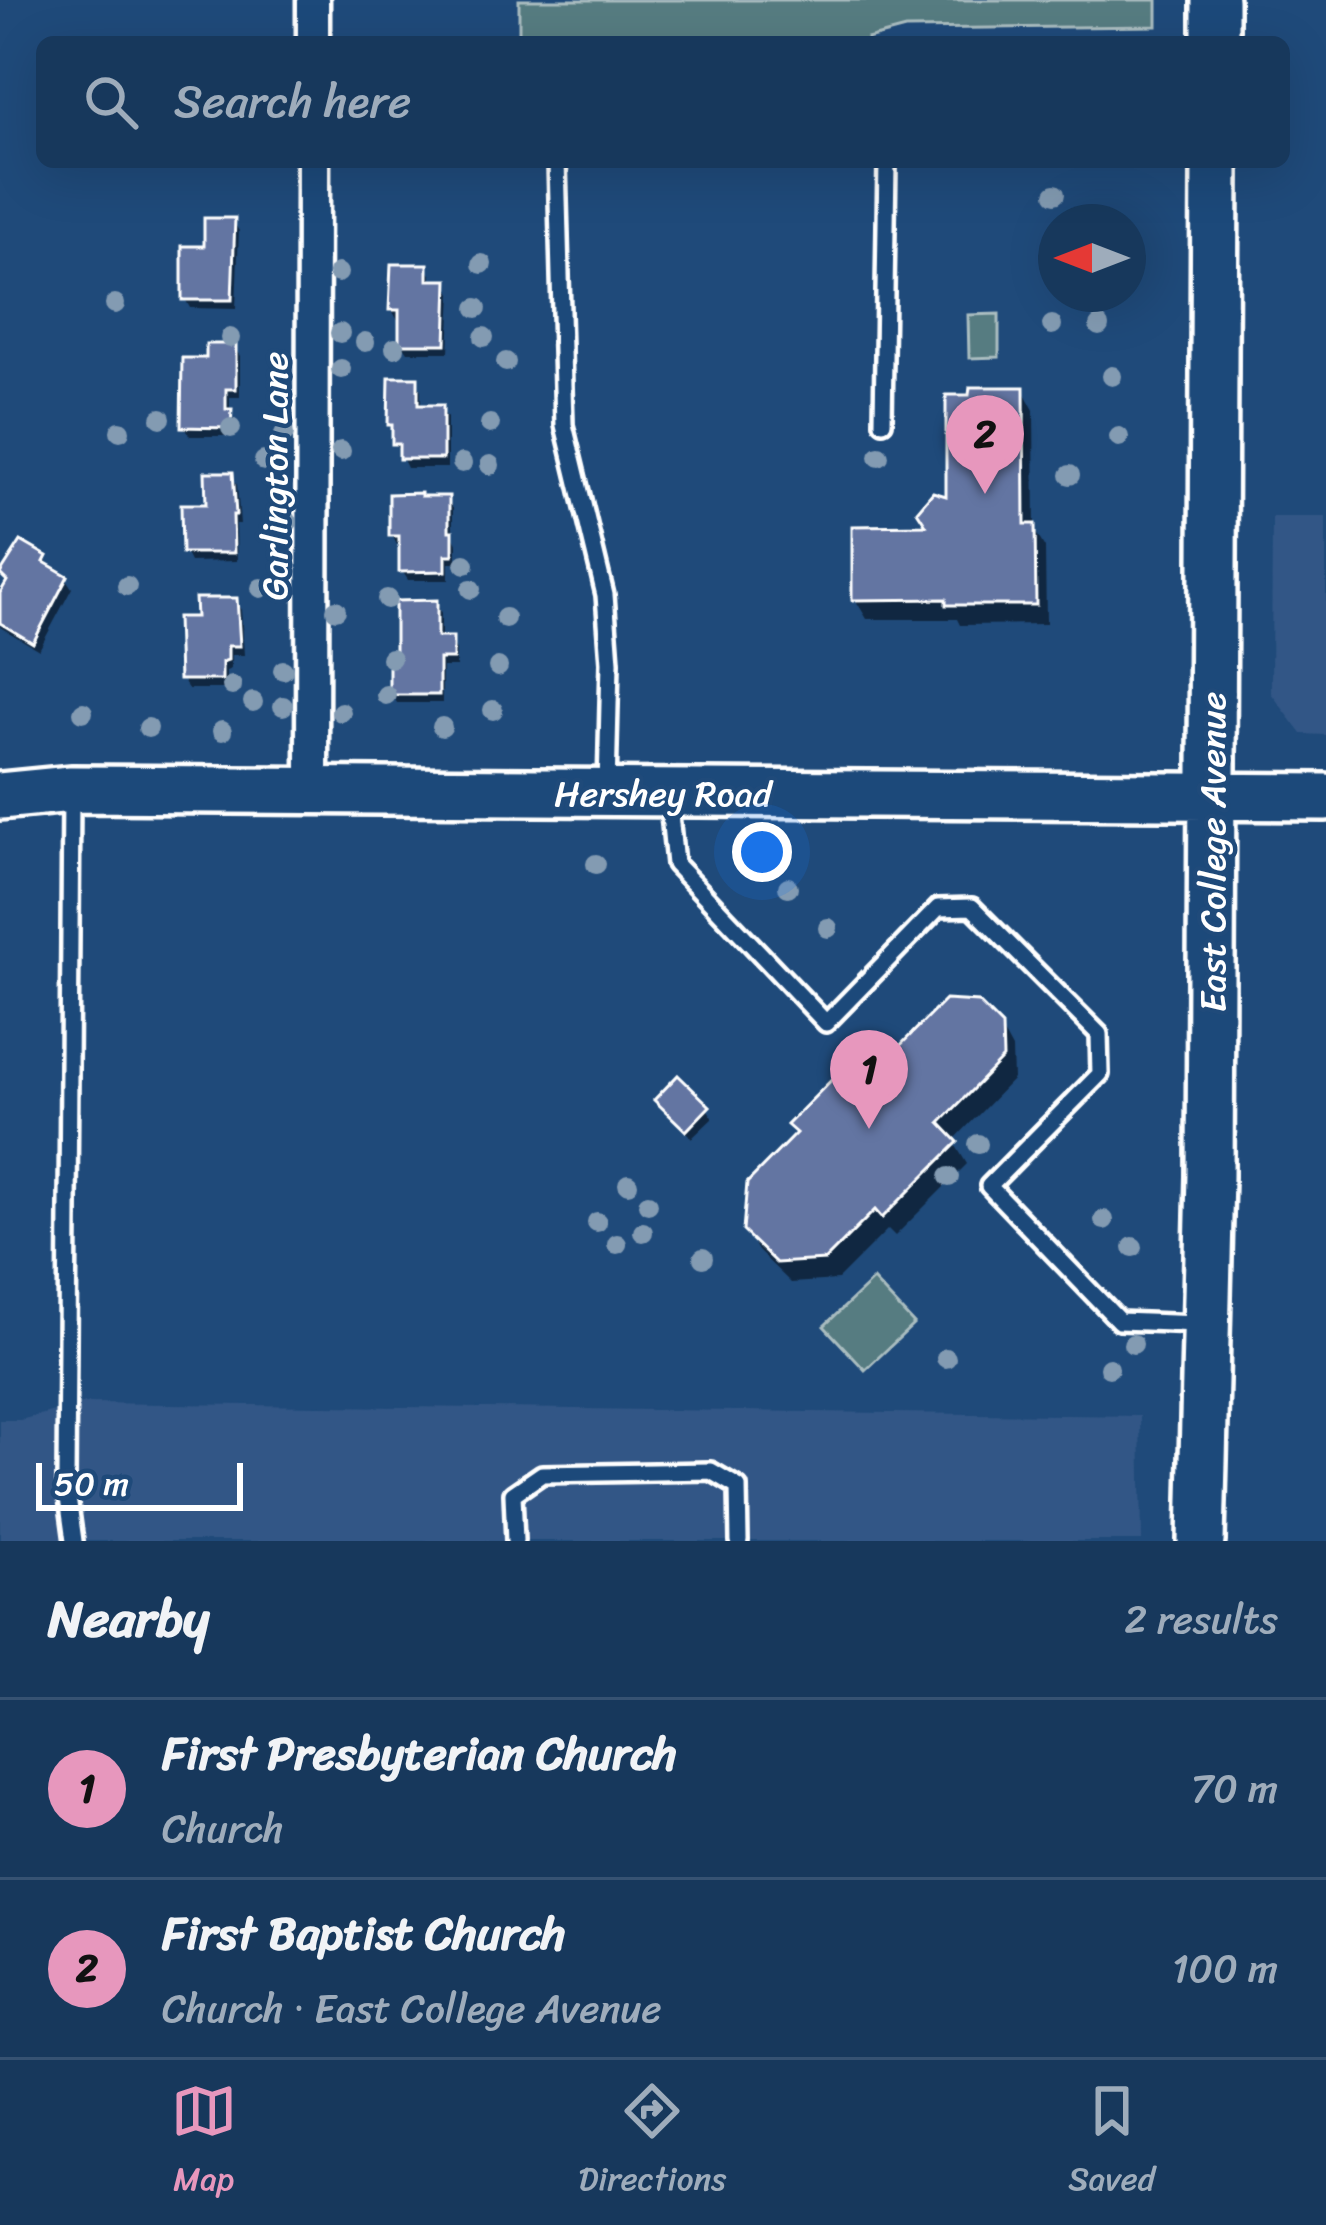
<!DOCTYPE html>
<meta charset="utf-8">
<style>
:root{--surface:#17385c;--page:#203f62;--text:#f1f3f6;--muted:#9eacbb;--line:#365272;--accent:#e797bd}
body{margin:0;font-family:Sriracha,sans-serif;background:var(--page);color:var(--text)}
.compass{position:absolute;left:1038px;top:204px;width:108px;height:108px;border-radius:50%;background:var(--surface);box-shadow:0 12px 48px #0002;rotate:270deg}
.scale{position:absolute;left:36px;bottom:30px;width:207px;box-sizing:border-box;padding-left:12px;border:6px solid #fff;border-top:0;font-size:33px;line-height:42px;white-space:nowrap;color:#fff;-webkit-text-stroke:9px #1f4a7a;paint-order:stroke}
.you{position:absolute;left:762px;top:852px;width:42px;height:42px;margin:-30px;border:9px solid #fff;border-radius:50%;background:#1a73e8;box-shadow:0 0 0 18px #1a73e833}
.badge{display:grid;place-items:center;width:78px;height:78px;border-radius:50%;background:var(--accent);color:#111;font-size:39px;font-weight:700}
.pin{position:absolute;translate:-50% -99px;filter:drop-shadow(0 3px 6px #0008)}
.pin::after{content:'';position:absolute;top:63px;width:42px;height:36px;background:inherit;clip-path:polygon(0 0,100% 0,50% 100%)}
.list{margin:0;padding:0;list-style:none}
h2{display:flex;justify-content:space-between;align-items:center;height:156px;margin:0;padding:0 48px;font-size:51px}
h2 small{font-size:39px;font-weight:400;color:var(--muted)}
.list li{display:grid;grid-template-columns:78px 1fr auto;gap:36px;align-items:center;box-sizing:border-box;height:180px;padding:0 48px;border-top:3px solid var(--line)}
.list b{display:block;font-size:45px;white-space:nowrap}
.list p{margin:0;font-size:39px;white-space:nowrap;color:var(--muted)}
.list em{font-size:39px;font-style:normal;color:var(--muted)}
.icon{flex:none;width:66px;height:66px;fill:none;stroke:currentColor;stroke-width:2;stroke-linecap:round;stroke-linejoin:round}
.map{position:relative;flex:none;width:1326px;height:1541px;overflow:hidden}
.search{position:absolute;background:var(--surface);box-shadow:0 12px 48px #0002;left:36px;right:36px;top:36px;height:132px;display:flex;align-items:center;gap:30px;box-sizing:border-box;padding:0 42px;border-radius:18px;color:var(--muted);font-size:45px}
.sheet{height:516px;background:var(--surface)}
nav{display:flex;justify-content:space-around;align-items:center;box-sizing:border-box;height:168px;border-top:3px solid var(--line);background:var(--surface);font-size:33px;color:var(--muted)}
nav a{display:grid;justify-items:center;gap:6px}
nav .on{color:var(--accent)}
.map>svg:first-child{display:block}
.built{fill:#335786}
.green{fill:#567b81;stroke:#aabdc0;stroke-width:3}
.shadow{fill:#0007}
.building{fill:#6374a2;stroke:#fff;stroke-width:3}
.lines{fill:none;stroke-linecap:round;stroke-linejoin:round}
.lane-casing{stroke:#fff;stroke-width:24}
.street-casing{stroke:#fff;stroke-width:39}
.secondary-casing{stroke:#fff;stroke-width:54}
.lane{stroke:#1f4a7a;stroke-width:15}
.street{stroke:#1f4a7a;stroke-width:30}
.secondary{stroke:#1f4a7a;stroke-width:45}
.tree{fill:#839bb2}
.labels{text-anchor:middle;stroke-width:9;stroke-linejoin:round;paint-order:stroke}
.street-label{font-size:36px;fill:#fff;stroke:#1f4a7a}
</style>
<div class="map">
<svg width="1326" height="1541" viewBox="0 0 1326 1541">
<rect width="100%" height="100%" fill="#1f4a7a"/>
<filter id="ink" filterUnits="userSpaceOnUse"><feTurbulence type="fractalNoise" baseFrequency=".00833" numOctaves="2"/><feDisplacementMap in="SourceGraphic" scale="24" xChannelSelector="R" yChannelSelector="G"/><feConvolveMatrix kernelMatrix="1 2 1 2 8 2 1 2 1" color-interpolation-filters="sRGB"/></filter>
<g filter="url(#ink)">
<path class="built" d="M1272,517H1326V735L1302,734L1271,693Z
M85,1403L1140,1416L1142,1541H0V1420H20Z"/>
<path class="green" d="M519,0H1157V26L905,29L867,39L866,42H519Z
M999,314V357L969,358L968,315Z
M873,1280L914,1324L865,1370L824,1326Z"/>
<path class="shadow" d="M233,221L239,231L236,309L190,308L185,299L207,249Z
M426,267L432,276V283H446L452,293L449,352H408L402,343V319H397L392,310Z
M234,347L240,356V397H230V412L236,422L235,436H190L184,427Z
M416,380L421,390V408H441L447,418V468H407L395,443V431L391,424Z
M1023,390L1034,410L1035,531L1045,548L1046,624L960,625L957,619H867L855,599L931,528Z
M232,475L237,485L240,524H236L237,561L190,562L185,552L209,507Z
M447,499L453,508V536L457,544V563H449V580H408L402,571V545H397L392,535Z
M22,545L45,558L52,570L66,579L72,588L39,650L0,627V599L8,586L2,577Z
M235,601L241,610L244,655H231V669L226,671V689H188L182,679L199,620Z
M436,603L441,613V640H451L456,650V667H442V703H397L392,694L398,664Z
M1000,1027L1012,1049L1013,1079L953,1141L967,1164L895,1236L888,1229L837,1280L791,1283L758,1251L746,1230L797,1136L791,1126L880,1071Z
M658,1100L707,1108L713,1118L692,1138L663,1109Z"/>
<path class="building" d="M204,218H235L232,300H182V246H204Z
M391,264H428V280H448L446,344H399V310H389Z
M206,344H236V389H226V409H232L231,428L181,427L182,358H206Z
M389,377H418V405H443V459H399V444H392V425H388Z
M970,387H1024L1025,524H1035L1036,605H946V599L852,600V526L926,525L917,511L933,492L946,496V395H969Z
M205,472H233L236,515H233L234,553H182L181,504H206Z
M421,493V496H449V531H453V555H446V571L399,572V536H389V494Z
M21,541L47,556L44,562L68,576L33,643L0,623V593L7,581L0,574Z
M195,598H237L240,646H228V660L222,662V680H179L177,617H196Z
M437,600V637H453V659H439V695H389V661H395V601Z
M945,1000L978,1002L1002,1026L1003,1058L940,1123L958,1142L882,1218L875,1210L825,1260L776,1263L743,1231L747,1183L796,1133L787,1125L862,1049L880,1066Z
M678,1075L710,1106L686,1131L654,1100Z"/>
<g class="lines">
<g class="lane-casing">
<path id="lane" d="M557,162L564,425L605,595L610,662L607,789
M883,422L887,162
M71,795L66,1483L74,1541
M668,795L675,864L826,1023L938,908L972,907L1099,1034L1100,1074L989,1186L1119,1321L1199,1324
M515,1541L513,1494L542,1474L711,1471L738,1487L739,1541"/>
</g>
<g class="street-casing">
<path id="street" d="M313,42V0
M312,791L313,162"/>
</g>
<g class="secondary-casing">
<path id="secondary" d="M1215,0V42
M0,796L71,789L1326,797
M1201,1541L1210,1176L1215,162"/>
</g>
<use href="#lane" class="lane"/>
<use href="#street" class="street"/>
<use href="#secondary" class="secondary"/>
</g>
<g class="tree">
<circle cx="1055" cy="194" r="10"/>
<circle cx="482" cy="264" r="10"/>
<circle cx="338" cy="273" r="10"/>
<circle cx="115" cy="304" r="10"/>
<circle cx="477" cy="308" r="10"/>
<circle cx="1052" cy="325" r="10"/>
<circle cx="1099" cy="326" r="10"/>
<circle cx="340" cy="333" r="10"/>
<circle cx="484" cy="337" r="10"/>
<circle cx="230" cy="338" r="10"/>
<circle cx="365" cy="342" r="10"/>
<circle cx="395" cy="348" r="10"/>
<circle cx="506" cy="362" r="10"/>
<circle cx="341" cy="369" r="10"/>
<circle cx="1112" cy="376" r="10"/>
<circle cx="161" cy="418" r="10"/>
<circle cx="490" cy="424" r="10"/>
<circle cx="231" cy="428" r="10"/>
<circle cx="120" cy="431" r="10"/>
<circle cx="284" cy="434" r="10"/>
<circle cx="1119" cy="437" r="10"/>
<circle cx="341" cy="451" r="10"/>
<circle cx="879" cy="456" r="10"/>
<circle cx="264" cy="461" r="10"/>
<circle cx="462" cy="463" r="10"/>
<circle cx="490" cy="465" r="10"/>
<circle cx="1070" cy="475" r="10"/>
<circle cx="288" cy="522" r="10"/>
<circle cx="286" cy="563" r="10"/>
<circle cx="465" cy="564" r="10"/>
<circle cx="127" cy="586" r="10"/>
<circle cx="261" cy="588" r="10"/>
<circle cx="471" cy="589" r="10"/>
<circle cx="387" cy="599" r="10"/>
<circle cx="336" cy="610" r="10"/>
<circle cx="505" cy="618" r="10"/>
<circle cx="391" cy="658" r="10"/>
<circle cx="498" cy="667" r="10"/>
<circle cx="283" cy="670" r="10"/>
<circle cx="232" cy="686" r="10"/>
<circle cx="386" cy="695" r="10"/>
<circle cx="253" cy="702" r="10"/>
<circle cx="283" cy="706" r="10"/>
<circle cx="493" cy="710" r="10"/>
<circle cx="83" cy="712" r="10"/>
<circle cx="341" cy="712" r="10"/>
<circle cx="442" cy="727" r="10"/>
<circle cx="148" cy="728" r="10"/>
<circle cx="222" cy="731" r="10"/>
<circle cx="746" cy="851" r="10"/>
<circle cx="596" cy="864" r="10"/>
<circle cx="788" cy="887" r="10"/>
<circle cx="828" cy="928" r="10"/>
<circle cx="978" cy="1144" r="10"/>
<circle cx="949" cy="1177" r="10"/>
<circle cx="628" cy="1184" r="10"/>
<circle cx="648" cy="1204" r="10"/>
<circle cx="1104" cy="1220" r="10"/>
<circle cx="597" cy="1222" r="10"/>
<circle cx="643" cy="1232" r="10"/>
<circle cx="617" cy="1244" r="10"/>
<circle cx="1133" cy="1247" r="10"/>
<circle cx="703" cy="1258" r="10"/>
<circle cx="1133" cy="1344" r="10"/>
<circle cx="946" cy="1358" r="10"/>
<circle cx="1109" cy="1368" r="10"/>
</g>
</g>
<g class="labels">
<g class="street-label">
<text transform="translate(274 476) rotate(-90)" y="13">Garlington Lane</text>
<text x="663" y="806">Hershey Road</text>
<text transform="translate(1212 852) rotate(-90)" y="13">East College Avenue</text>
</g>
</g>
</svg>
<svg class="compass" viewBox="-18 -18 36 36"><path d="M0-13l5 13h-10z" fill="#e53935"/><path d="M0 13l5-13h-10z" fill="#9eacbb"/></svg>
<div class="scale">50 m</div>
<div class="you"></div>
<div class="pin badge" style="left:869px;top:1129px">1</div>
<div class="pin badge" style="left:985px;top:494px">2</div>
<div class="search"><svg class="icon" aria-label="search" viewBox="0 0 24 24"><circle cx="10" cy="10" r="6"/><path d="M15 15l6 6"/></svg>Search here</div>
</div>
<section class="sheet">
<h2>Nearby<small>2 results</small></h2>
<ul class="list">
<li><span class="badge">1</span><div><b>First Presbyterian Church</b><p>Church</p></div><em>70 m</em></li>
<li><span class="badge">2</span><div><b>First Baptist Church</b><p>Church · East College Avenue</p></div><em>100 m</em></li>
</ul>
</section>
<nav>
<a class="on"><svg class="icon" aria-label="map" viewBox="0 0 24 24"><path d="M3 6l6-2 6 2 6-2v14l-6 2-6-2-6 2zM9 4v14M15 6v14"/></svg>Map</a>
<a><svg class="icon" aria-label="directions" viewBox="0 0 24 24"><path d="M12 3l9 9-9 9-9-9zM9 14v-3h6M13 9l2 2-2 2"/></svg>Directions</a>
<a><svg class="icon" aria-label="saved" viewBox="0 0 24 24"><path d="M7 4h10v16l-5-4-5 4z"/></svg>Saved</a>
</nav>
